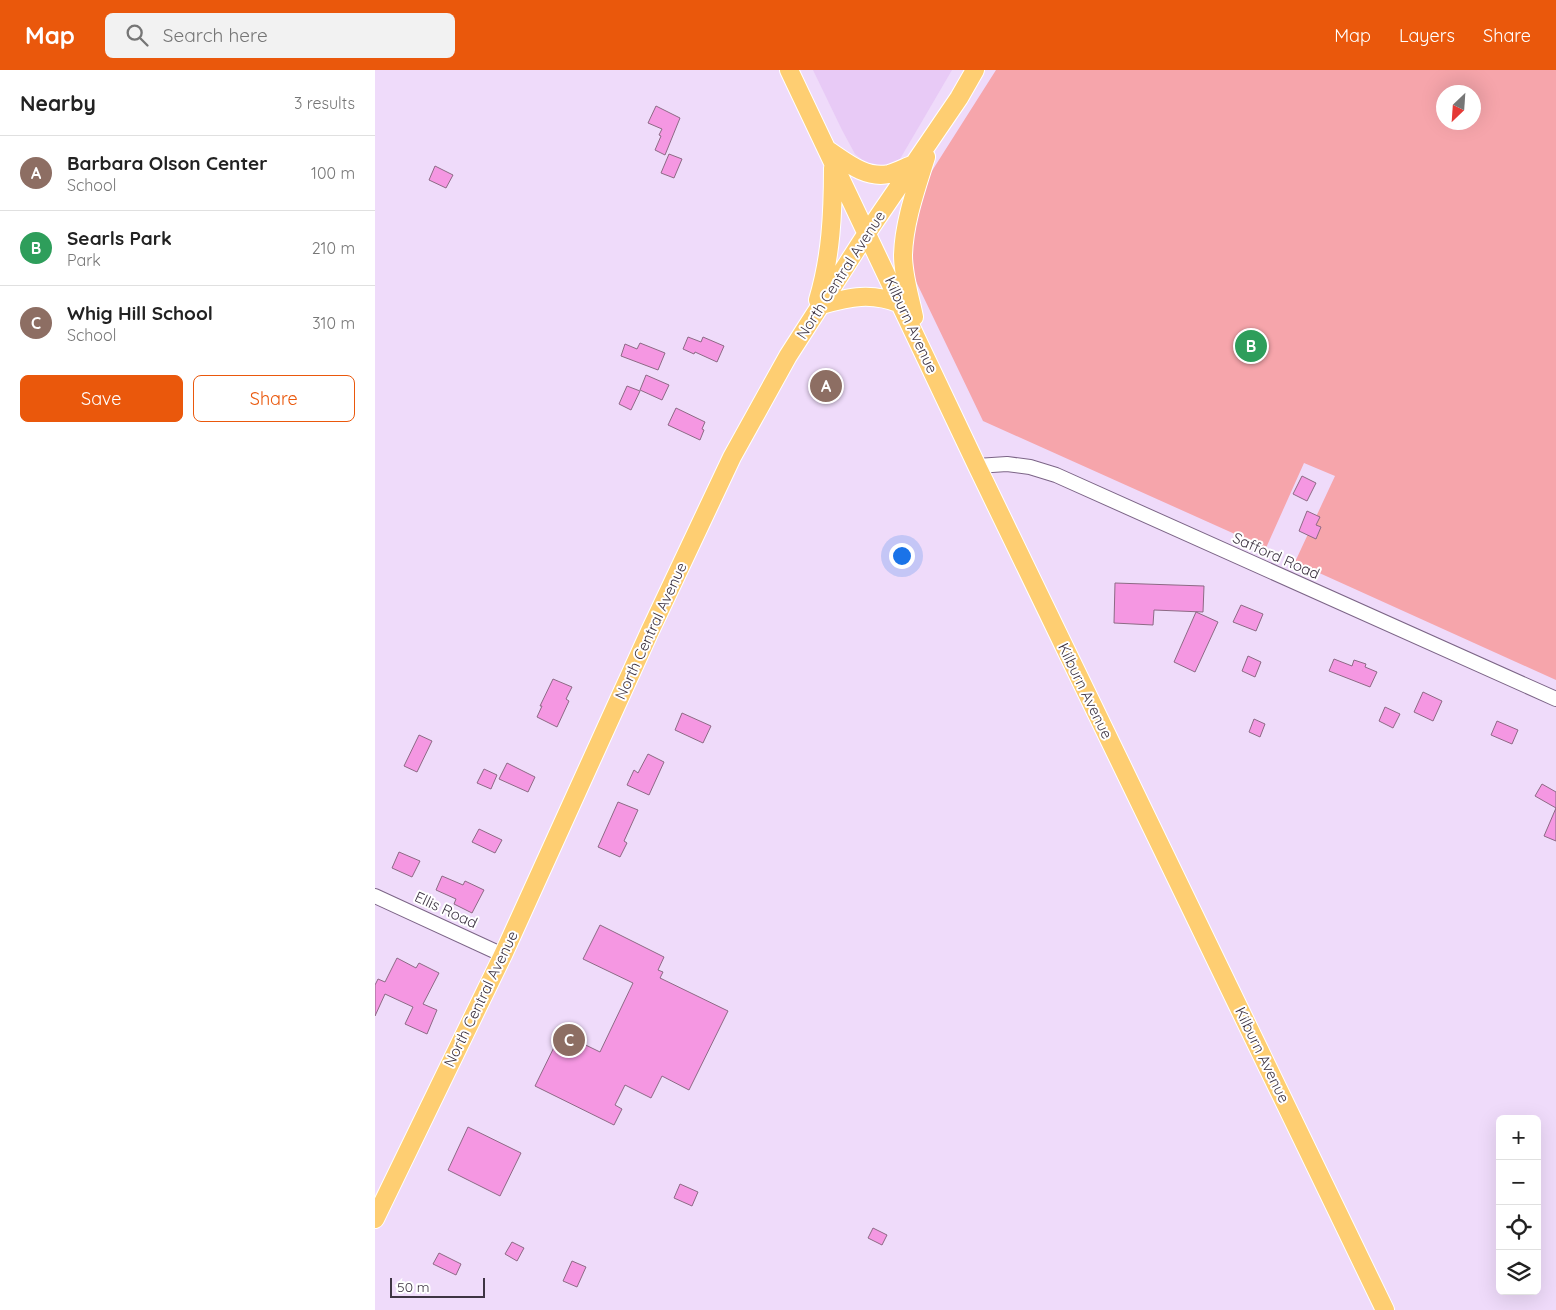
<!DOCTYPE html>
<meta charset="utf-8">
<style>
:root{--surface:#fff;--page:#f2f2f2;--text:#222;--muted:#767676;--line:#e0e0e0;--accent:#ea580c}
body{margin:0;font-family:Quicksand,sans-serif;background:var(--page);color:var(--text)}
.controls{position:absolute;right:15px;bottom:15px;display:grid;overflow:hidden;border-radius:8px;box-shadow:0 5px 20px #0002}
.controls button{width:45px;height:45px;display:grid;place-items:center;padding:0;border:0;border-bottom:1px solid var(--line);background:var(--surface);color:var(--text);font:25px sans-serif}
.compass{position:absolute;left:1061px;top:15px;width:45px;height:45px;border-radius:50%;background:var(--surface);box-shadow:0 5px 20px #0002;rotate:205deg}
.scale{position:absolute;left:15px;bottom:12px;width:95px;box-sizing:border-box;padding-left:5px;border:2px solid #3e3443;border-top:0;font-size:14px;line-height:18px;white-space:nowrap;color:#3e3443;-webkit-text-stroke:4px #fff;paint-order:stroke}
.you{position:absolute;left:526px;top:485px;width:18px;height:18px;margin:-12px;border:4px solid #fff;border-radius:50%;background:#1a73e8;box-shadow:0 0 0 8px #1a73e833}
.badge{display:grid;place-items:center;width:32px;height:32px;border-radius:50%;background:var(--accent);color:#fff;font-size:16px;font-weight:700}
.pin{position:absolute;translate:-50% -50%;border:2px solid #fff;box-shadow:0 1px 5px #0006}
.list{margin:0;padding:0;list-style:none}
h2{display:flex;justify-content:space-between;align-items:center;height:65px;margin:0;padding:0 20px;font-size:21px}
h2 small{font-size:16px;font-weight:400;color:var(--muted)}
.list li{display:grid;grid-template-columns:32px 1fr auto;gap:15px;align-items:center;box-sizing:border-box;height:75px;padding:0 20px;border-top:1px solid var(--line)}
.list b{display:block;font-size:19px;white-space:nowrap}
.list p{margin:0;font-size:16px;white-space:nowrap;color:var(--muted)}
.list em{font-size:16px;font-style:normal;color:var(--muted)}
.actions{display:flex;gap:10px;padding:15px 20px}
.actions a{flex:1;padding:11px 0;border:1px solid var(--accent);border-radius:8px;text-align:center;font-size:18px;color:var(--accent)}
.actions .main{background:var(--accent);color:#fff}
.icon{flex:none;width:28px;height:28px;fill:none;stroke:currentColor;stroke-width:2;stroke-linecap:round;stroke-linejoin:round}
.map{position:relative;flex:none;width:1181px;height:1240px;overflow:hidden}
header{display:flex;align-items:center;gap:30px;box-sizing:border-box;height:70px;padding:0 25px;background:var(--accent);color:#fff}
header strong{font-size:24px}
nav{display:flex;gap:28px;margin-inline-start:auto;font-size:18px}
.search{width:350px;height:45px;background:var(--page);display:flex;align-items:center;gap:12px;box-sizing:border-box;padding:0 18px;border-radius:8px;color:var(--muted);font-size:19px}
main{display:flex}
aside{flex:1;background:var(--surface)}
.map>svg:first-child{display:block}
.built{fill:#e8caf6}
.green{fill:#f6a5ab;fill-rule:evenodd}
.building{fill:#f597e2;stroke:#8d6a85}
.lines{fill:none;stroke-linecap:round;stroke-linejoin:round}
.minor-casing{stroke:#7c6587;stroke-width:16}
.major-casing{stroke:#fff;stroke-width:20}
.minor{stroke:#fff;stroke-width:14}
.major{stroke:#fece72;stroke-width:18}
.labels{text-anchor:middle;stroke-width:4;stroke-linejoin:round;paint-order:stroke}
.street-label{font-size:15px;fill:#3e3443;stroke:#fff}
</style>
<header>
<strong>Map</strong>
<div class="search"><svg class="icon" aria-label="search" viewBox="0 0 24 24"><circle cx="10" cy="10" r="6"/><path d="M15 15l6 6"/></svg>Search here</div>
<nav><a>Map</a><a>Layers</a><a>Share</a></nav>
</header>
<main>
<aside>
<h2>Nearby<small>3 results</small></h2>
<ul class="list">
<li><span class="badge" style="background:#8d6e63">A</span><div><b>Barbara Olson Center</b><p>School</p></div><em>100 m</em></li>
<li><span class="badge" style="background:#2e9e5b">B</span><div><b>Searls Park</b><p>Park</p></div><em>210 m</em></li>
<li><span class="badge" style="background:#8d6e63">C</span><div><b>Whig Hill School</b><p>School</p></div><em>310 m</em></li>
</ul>
<div class="actions"><a class="main">Save</a><a>Share</a></div>
</aside>
<div class="map">
<svg width="1181" height="1240" viewBox="0 0 1181 1240">
<rect width="100%" height="100%" fill="#efdbfa"/>
<path class="built" d="M438,0H577L525,89L505,98L493,94L480,84L467,60Z"/>
<path class="green" d="M621,0H1181V610L920,492L960,406L929,393L891,478L608,351L536,201L532,161L548,115ZM1068,22H1098V52H1068Z"/>
<path class="building" d="M281,36L305,48L290,85L280,80L286,66L284,65L287,59L273,53Z
M294,84L307,89L299,108L286,103Z
M60,96L78,105L71,118L54,110Z
M313,267L326,272L328,267L349,276L342,292L320,282L319,284L308,279Z
M265,273L290,283L283,300L246,286L250,274L262,279Z
M271,305L294,315L287,330L265,320Z
M252,316L265,321L256,340L244,334Z
M301,338L330,352L327,359L329,360L325,370L293,355Z
M927,406L941,413L932,431L918,424Z
M932,441L945,447L941,455L946,457L941,469L924,461Z
M740,513L829,516L828,542L779,540L778,555L739,553Z
M866,535L888,544L881,561L858,552Z
M821,542L843,552L820,602L799,592Z
M873,586L886,592L880,607L867,601Z
M959,589L977,596L979,590L991,594L990,597L1002,602L995,617L954,601Z
M178,609L197,617L191,629L194,631L182,657L162,647L167,636H165Z
M1048,622L1067,631L1058,651L1039,642Z
M1010,637L1025,644L1018,658L1004,651Z
M307,643L336,656L328,673L300,660Z
M879,649L890,654L885,667L874,662Z
M1122,651L1143,660L1137,674L1116,665Z
M44,665L57,671L42,702L29,696Z
M273,684L289,692L274,725L252,715L259,700L263,703Z
M132,693L160,707L153,722L124,709Z
M109,699L122,705L116,719L102,713Z
M1167,714L1181,722V738L1160,726Z
M243,732L263,740L249,771L252,773L245,787L223,777Z
M1181,738V771L1169,766Z
M104,759L127,770L120,783L97,772Z
M24,782L45,791L37,807L17,798Z
M67,806L88,815L90,811L109,820L97,843L79,834L81,829L61,820Z
M225,855L289,887L283,900L288,902L285,908L353,941L314,1020L287,1006L276,1028L250,1015L240,1035L247,1039L239,1055L160,1016L186,963L225,982L258,913L208,889Z
M22,888L41,898L44,893L64,903L48,934L62,940L52,964L30,954L38,937L10,924L0,946V915L3,909L10,912Z
M93,1057L146,1083L125,1126L73,1100Z
M305,1114L323,1122L317,1136L299,1128Z
M498,1158L512,1165L507,1175L493,1168Z
M137,1172L149,1178L142,1191L130,1184Z
M64,1183L86,1194L81,1205L58,1194Z
M197,1191L211,1197L202,1217L188,1211Z"/>
<g class="lines">
<g class="minor-casing">
<path id="minor" d="M602,396L632,394L655,397L681,405L1181,629
M0,826L128,885"/>
</g>
<g class="major-casing">
<path id="major" d="M414,0L602,396L1010,1240
M453,80C471,92 491,109 514,104C522,102 531,97 539,94
M443,230C456,187 458,143 458,98
M446,235C475,227 496,222 526,234
M539,247C535,227 528,206 528,185C529,152 541,119 551,87
M0,1149L128,885L275,561L357,387L413,286L492,163L584,28L600,0"/>
</g>
<use href="#minor" class="minor"/>
<use href="#major" class="major"/>
</g>
<g class="labels">
<g class="street-label">
<text transform="translate(466 205) rotate(-57)" y="5">North Central Avenue</text>
<text transform="translate(536 255) rotate(65)" y="5">Kilburn Avenue</text>
<text transform="translate(901 486) rotate(24)" y="5">Safford Road</text>
<text transform="translate(276 561) rotate(-65)" y="5">North Central Avenue</text>
<text transform="translate(710 621) rotate(64)" y="5">Kilburn Avenue</text>
<text transform="translate(71 840) rotate(25)" y="5">Ellis Road</text>
<text transform="translate(106 929) rotate(-64)" y="5">North Central Avenue</text>
<text transform="translate(887 985) rotate(64)" y="5">Kilburn Avenue</text>
</g>
</g>
</svg>
<div class="controls">
<button>+</button>
<button>−</button>
<button><svg class="icon" aria-label="locate" viewBox="0 0 24 24"><circle cx="12" cy="12" r="6"/><path d="M12 2v4M12 18v4M2 12h4M18 12h4"/></svg></button>
<button><svg class="icon" aria-label="layers" viewBox="0 0 24 24"><path d="M12 4l9 5-9 5-9-5zM3 14l9 5 9-5"/></svg></button>
</div>
<svg class="compass" viewBox="-18 -18 36 36"><path d="M0-13l5 13h-10z" fill="#e53935"/><path d="M0 13l5-13h-10z" fill="#767676"/></svg>
<div class="scale">50 m</div>
<div class="you"></div>
<div class="pin badge" style="left:451px;top:316px;background:#8d6e63">A</div>
<div class="pin badge" style="left:876px;top:276px;background:#2e9e5b">B</div>
<div class="pin badge" style="left:194px;top:970px;background:#8d6e63">C</div>
</div>
</main>
